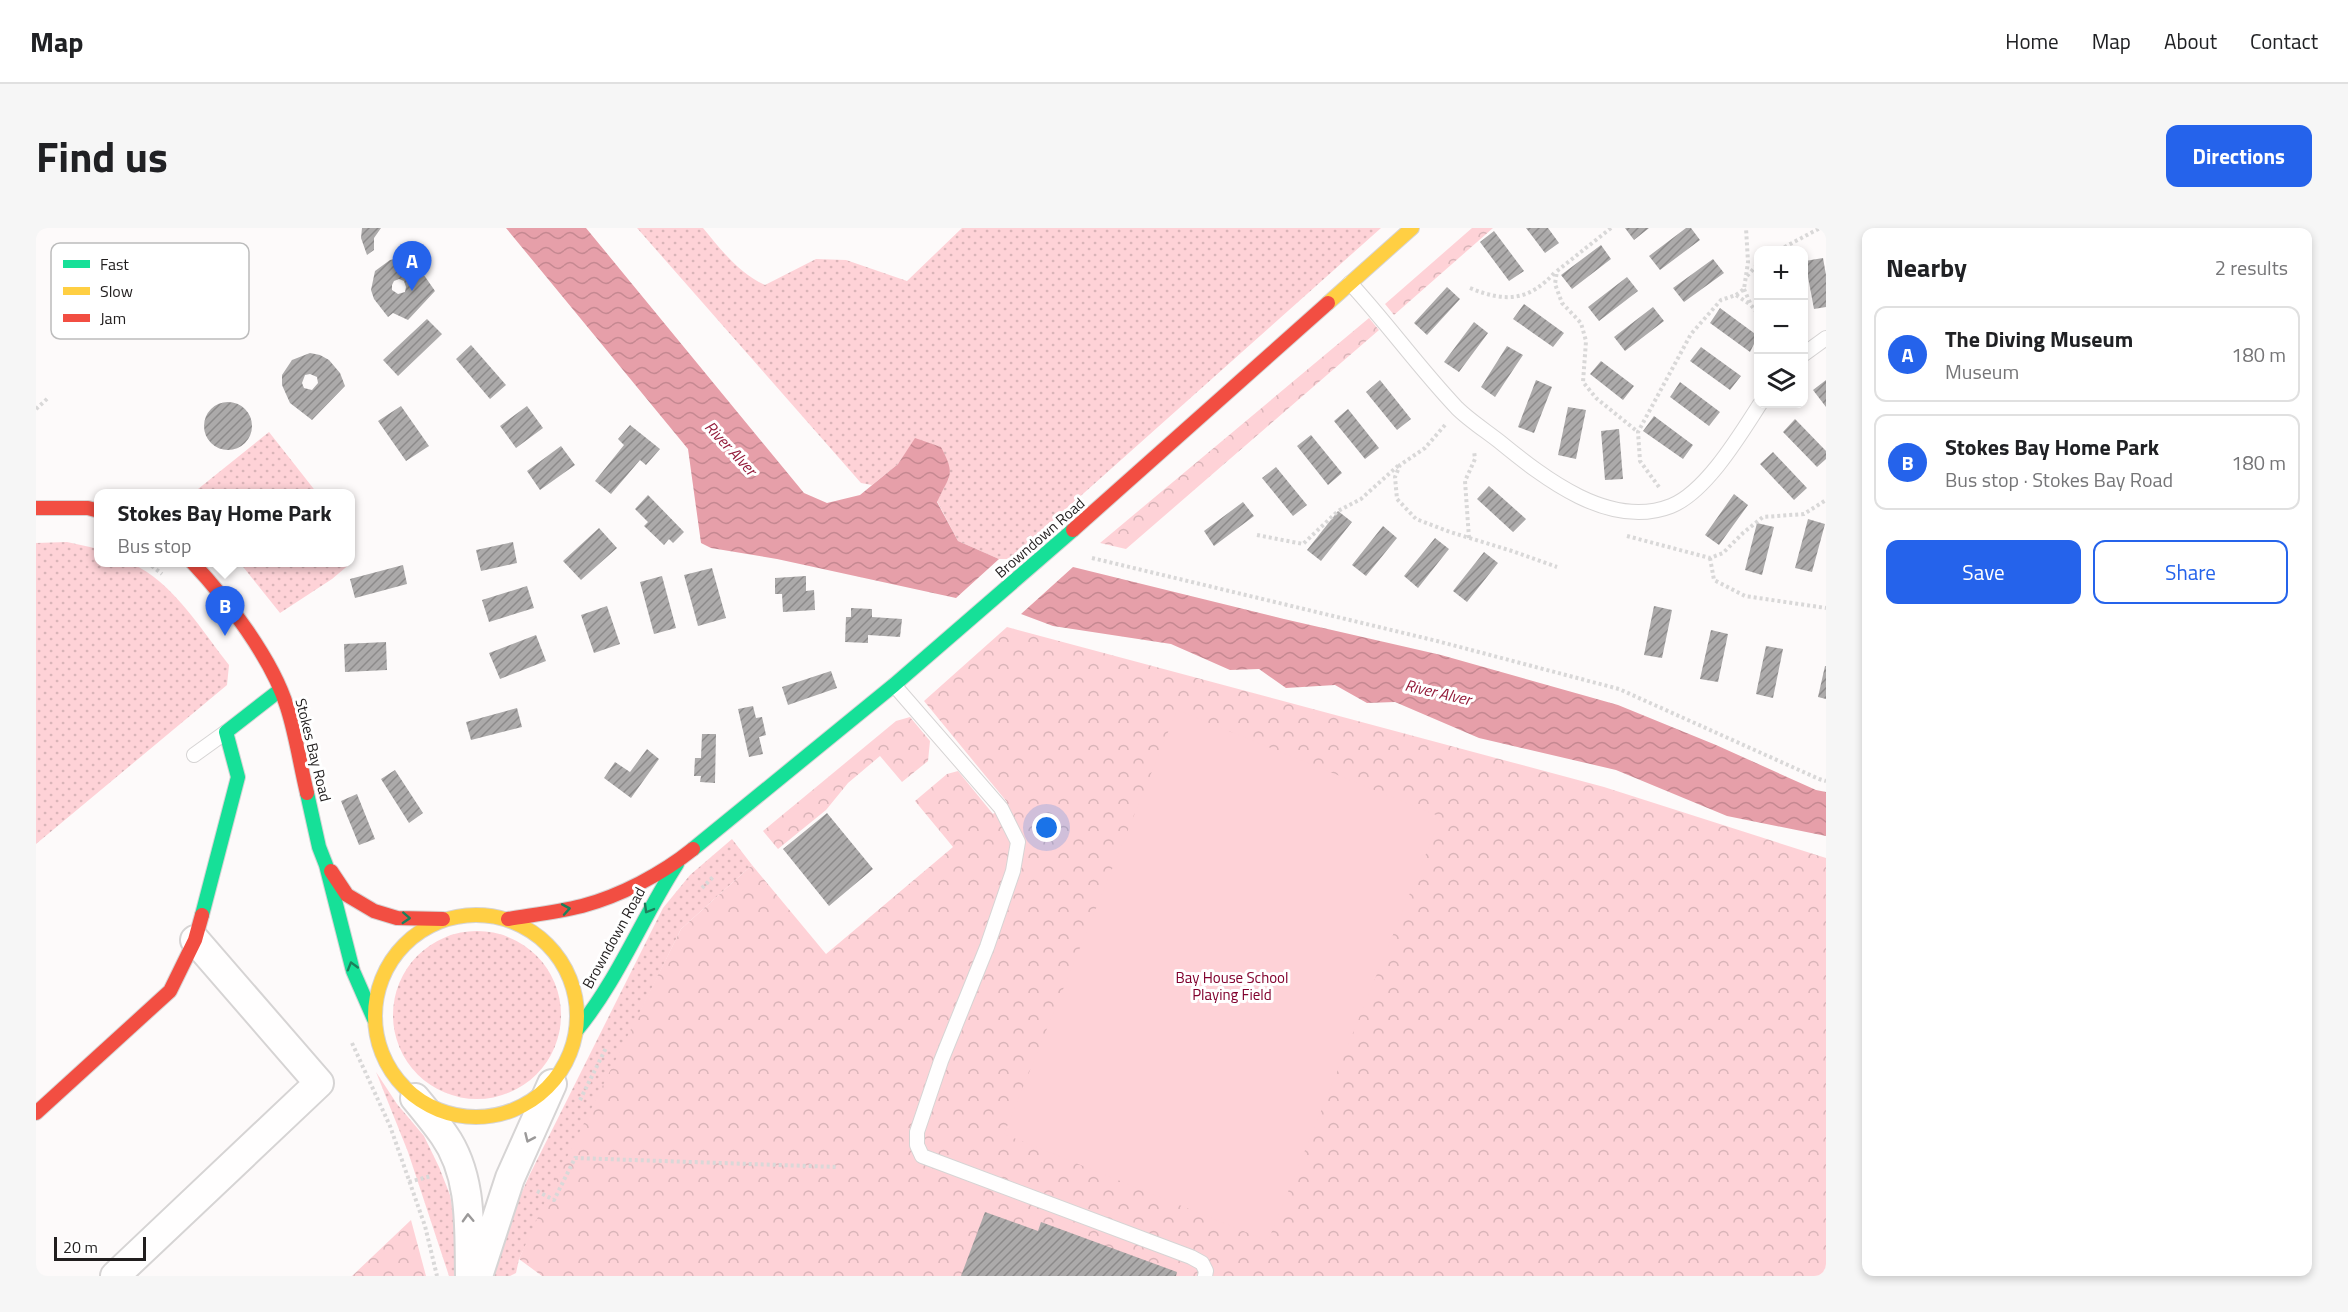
<!DOCTYPE html>
<meta charset="utf-8">
<style>
:root{--surface:#fff;--page:#f6f6f6;--text:#202124;--muted:#757577;--line:#e0e0e0;--accent:#2563eb}
body{margin:0;font-family:"Titillium Web",sans-serif;background:var(--page);color:var(--text)}
.controls{position:absolute;right:18px;top:18px;display:grid;overflow:hidden;border-radius:12px;box-shadow:0 3px 9px #0003}
.controls button{width:54px;height:54px;display:grid;place-items:center;padding:0;border:0;border-bottom:2px solid var(--line);background:var(--surface);color:var(--text);font:30px sans-serif}
.scale{position:absolute;left:18px;bottom:15px;width:92px;box-sizing:border-box;padding-left:6px;border:3px solid #211e1e;border-top:0;font-size:16px;line-height:21px;white-space:nowrap;color:#211e1e;-webkit-text-stroke:4px #fff;paint-order:stroke}
.you{position:absolute;left:1011px;top:600px;width:21px;height:21px;margin:-15px;border:4px solid #fff;border-radius:50%;background:#1a73e8;box-shadow:0 0 0 9px #1a73e833}
.badge{display:grid;place-items:center;width:39px;height:39px;border-radius:50%;background:var(--accent);color:#fff;font-size:20px;font-weight:700}
.pin{position:absolute;translate:-50% -50px;filter:drop-shadow(0 2px 3px #0008)}
.pin::after{content:'';position:absolute;top:32px;width:21px;height:18px;background:inherit;clip-path:polygon(0 0,100% 0,50% 100%)}
.popup{position:absolute;left:58px;top:261px;width:261px;height:78px;box-sizing:border-box;display:grid;place-content:center;border-radius:12px;background:var(--surface);filter:drop-shadow(0 2px 4px #0005);font-size:20px;white-space:nowrap;color:var(--muted)}
.popup b{font-size:22px;color:var(--text)}
.popup::after{content:'';position:absolute;left:50%;top:100%;margin-left:-12px;border:12px solid transparent;border-top-color:var(--surface)}
.list{margin:0;padding:0;list-style:none}
h2{display:flex;justify-content:space-between;align-items:center;height:78px;margin:0;padding:0 24px;font-size:26px}
h2 small{font-size:20px;font-weight:400;color:var(--muted)}
.list li{display:grid;grid-template-columns:39px 1fr auto;gap:18px;align-items:center;box-sizing:border-box;height:96px;margin:0 12px 12px;padding:0 12px;border:2px solid var(--line);border-radius:12px}
.list b{display:block;font-size:22px;white-space:nowrap}
.list p{margin:0;font-size:20px;white-space:nowrap;color:var(--muted)}
.list em{font-size:20px;font-style:normal;color:var(--muted)}
.actions{display:flex;gap:12px;padding:18px 24px}
.actions a{flex:1;padding:14px 0;border:2px solid var(--accent);border-radius:12px;text-align:center;font-size:21px;color:var(--accent)}
.actions .main{background:var(--accent);color:#fff}
.icon{flex:none;width:33px;height:33px;fill:none;stroke:currentColor;stroke-width:2;stroke-linecap:round;stroke-linejoin:round}
.map{position:relative;flex:none;width:1790px;height:1048px;overflow:hidden;border-radius:12px}
header{display:flex;align-items:center;gap:36px;box-sizing:border-box;height:84px;padding:0 30px;background:var(--surface);border-bottom:2px solid var(--line)}
header strong{font-size:28px}
nav{display:flex;gap:33px;margin-inline-start:auto;font-size:21px}
.intro{display:flex;align-items:center;justify-content:space-between;box-sizing:border-box;height:144px;padding:0 36px}
h1{margin:0;font-size:42px}
.button{padding:15px 27px;border-radius:12px;background:var(--accent);color:#fff;font-size:21px;font-weight:700}
main{display:flex;gap:36px;padding:0 36px}
aside{flex:1;background:var(--surface);border-radius:12px;box-shadow:0 3px 9px #0003}
.map>svg:first-child{display:block}
.grass{fill:url(#grass-dots)}
.forest{fill:url(#forest-crowns)}
.pitch{fill:#fed2d7}
.water{fill:url(#water-waves)}
.building{fill:url(#building-hatch);fill-rule:evenodd}
.lines{fill:none;stroke-linecap:round;stroke-linejoin:round}
.lane-casing{stroke:#d6d4d4;stroke-width:16}
.street-casing{stroke:#d6d4d4;stroke-width:32}
.fast-casing{stroke:#d6d4d4;stroke-width:16}
.slow-casing{stroke:#d6d4d4;stroke-width:16}
.jam-casing{stroke:#d6d4d4;stroke-width:16}
.path{stroke:#d9d8d8;stroke-width:4;stroke-dasharray:3 3;stroke-linecap:butt}
.lane{stroke:#fffefe;stroke-width:14}
.street{stroke:#fffefe;stroke-width:28}
.fast{stroke:#16e098;stroke-width:14}
.slow{stroke:#ffcf43;stroke-width:14}
.jam{stroke:#f24e42;stroke-width:14}
.oneway{stroke:#1c7f5b}
.oneway2{stroke:#9b9999}
.labels{text-anchor:middle;stroke-width:6;stroke-linejoin:round;paint-order:stroke}
.street-label{font-size:15px;fill:#211e1e;stroke:#fff}
.park-label{font-size:15px;fill:#81002d;stroke:#fff}
.water-label{font-size:16px;font-style:italic;fill:#941c3b;stroke:#fff}
.key{fill:#fff;stroke:#bcbcbc;stroke-width:1.5}
.key-label{font-size:16px;fill:#211e1e}
</style>
<header>
<strong>Map</strong>
<nav><a>Home</a><a>Map</a><a>About</a><a>Contact</a></nav>
</header>
<div class="intro"><h1>Find us</h1><a class="button">Directions</a></div>
<main>
<div class="map">
<svg width="1790" height="1048" viewBox="0 0 1790 1048">
<defs>
<pattern id="grass-dots" width="8" height="8" patternUnits="userSpaceOnUse" patternTransform="scale(1.5)"><rect width="8" height="8" fill="#fed2d7"/><path d="M2 2h.1M6 6h.1" fill="none" stroke="#d9b4b8" stroke-width="1.8" stroke-linecap="round"/></pattern>
<pattern id="forest-crowns" width="20" height="18" patternUnits="userSpaceOnUse" patternTransform="scale(1.5)"><rect width="20" height="18" fill="#fed2d7"/><path d="M2 6a3 3 0 1 1 6 0M12 15a3 3 0 1 1 6 0" fill="none" stroke="#d9b4b8"/></pattern>
<pattern id="water-waves" width="16" height="10" patternUnits="userSpaceOnUse" patternTransform="scale(1.5)"><rect width="16" height="10" fill="#e69fa9"/><path d="M0 5q4-4 8 0t8 0" fill="none" stroke="#c58891"/></pattern>
<pattern id="building-hatch" width="6" height="6" patternUnits="userSpaceOnUse" patternTransform="scale(1.5)"><rect width="6" height="6" fill="#acaaaa"/><path d="M-1 1l2-2M0 6l6-6M5 7l2-2" fill="none" stroke="#8c8a8a"/></pattern>
</defs>
<rect width="100%" height="100%" fill="#fdfafa"/>
<path class="grass" d="M601,0H667C685,22 703,45 729,57L780,31L810,32L871,53L926,0H1345L974,331H963L922,313L901,273L913,250L905,219L879,211L862,236L836,257L825,255Z
M233,204L281,265H157Z
M31,314L63,321V334C73,334 87,332 96,336C136,353 167,404 193,437L191,457L0,616V315Z
M204,335H315L296,351L244,385Z
M696,611L716,637L645,701L483,1031L480,1045L474,1048H457L473,994L493,948L627,680L654,647Z
M357 787a84 84 0 1 1 168 0a84 84 0 1 1-168 0Z
M340,844L361,876L388,908L403,939L414,967L420,1000V1048H413L372,924Z"/>
<path class="forest" d="M1436,0H1457L1358,87L1349,76Z
M1333,90L1343,102L1090,321L1064,315Z
M971,399L1568,559L1790,630V1048H506L483,1031L511,969L645,701L716,637L790,726L917,619L879,573L911,546L922,543L957,586L971,574L888,473Z
M874,489L894,513L892,533L866,554L844,528L812,555L790,582L742,621L727,603L860,493Z
M375,992L390,1048H316Z"/>
<path class="pitch" d="M1141,482L1405,589L1232,1013L968,906Z"/>
<path class="water" d="M470,0H550L768,265L791,275L824,267L862,236L879,210L905,219C920,248 914,246 901,274L922,313L963,331L920,370L741,331L675,320L665,315L652,221Z
M1037,339L1248,391L1405,427L1582,477L1680,517L1780,562L1790,564V608L1691,588L1580,542L1443,510L1359,474L1331,475L1299,457L1250,460L1223,441L1194,442L1135,416L1017,398L985,386Z"/>
<path class="building" d="M326,0H345L338,10V22L331,27L325,10Z
M1490,0H1512L1523,15L1509,25Z
M1589,0H1613L1598,12Z
M1650,0H1655L1664,12L1624,42L1613,28Z
M1458,3L1488,43L1473,53L1444,14Z
M1565,17L1575,31L1536,61L1525,47Z
M363,30L373,32L381,37L399,63L372,92L357,85L352,89L338,71L335,62L339,43L354,32ZM363,51L368,53L370,59L369,64L362,66L356,62V57L358,53Z
M1787,30L1790,47V79L1778,81L1769,33Z
M1677,31L1688,45L1648,74L1637,60Z
M1591,49L1602,63L1563,93L1552,79Z
M1411,59L1424,71L1391,107L1378,95Z
M1488,76L1528,105L1517,119L1477,91Z
M1617,79L1628,93L1589,123L1578,109Z
M1684,80L1722,108L1714,124L1674,95Z
M391,91L406,106L362,148L347,132Z
M1438,94L1452,105L1423,144L1408,134Z
M435,117L470,157L454,171L420,131Z
M1471,118L1487,127L1459,169L1445,159Z
M1665,119L1705,148L1694,162L1654,133Z
M274,125L284,127L293,132L304,145L309,158L276,192L254,175L246,157V147L256,132ZM274,146L281,149L282,155L276,162L268,160L266,155L269,147Z
M1565,133L1598,158L1587,172L1554,146Z
M1344,152L1375,191L1361,202L1330,164Z
M1500,152L1516,159L1498,205L1482,199Z
M1790,152V179L1777,162Z
M1644,154L1684,184L1673,198L1634,169Z
M168 198a24 24 0 1 1 48 0a24 24 0 1 1-48 0Z
M365,178L393,218L370,233L342,193Z
M491,178L507,200L480,220L464,198Z
M1532,179L1550,182L1540,231L1522,227Z
M1312,181L1343,220L1329,231L1298,193Z
M1618,188L1657,217L1647,231L1607,203Z
M1759,191L1790,223V231L1781,239L1747,204Z
M594,197L624,221L610,237L604,232L575,266L559,253L588,217L582,211Z
M1583,201L1587,251L1569,252L1565,203Z
M1275,207L1306,245L1292,257L1261,218Z
M525,218L539,237L504,262L491,243Z
M1737,224L1771,260L1758,272L1724,236Z
M1240,239L1271,277L1257,288L1226,250Z
M1453,258L1490,291L1477,304L1441,271Z
M1698,266L1712,277L1683,317L1669,307Z
M612,267L648,304L637,315L633,311L628,317L608,298L612,294L599,281Z
M1207,274L1218,288L1178,318L1168,303Z
M1302,283L1316,294L1285,333L1271,322Z
M1772,291L1789,296L1776,344L1759,340Z
M1721,295L1738,299L1726,347L1709,342Z
M1347,298L1361,310L1330,348L1316,337Z
M563,300L581,320L545,352L527,333Z
M1399,310L1413,321L1382,360L1368,348Z
M477,314L481,335L445,343L440,322Z
M1448,324L1462,335L1431,374L1417,363Z
M367,337L371,356L319,370L314,351Z
M676,340L690,390L662,398L648,347Z
M626,348L640,400L618,406L604,354Z
M770,348V363L778,362L779,382L747,384L746,366H739V350Z
M491,358L498,380L453,394L446,372Z
M571,378L584,416L558,425L545,387Z
M1618,378L1636,382L1626,430L1608,427Z
M815,380L836,381V389L866,391L864,409L832,407V415L809,414L810,389H815Z
M1675,402L1692,406L1682,454L1664,451Z
M500,407L510,433L464,451L453,425Z
M350,414L351,442L309,444L308,416Z
M1730,418L1747,421L1737,470L1720,466Z
M1789,438H1790V471L1782,469Z
M795,443L801,460L752,477L746,459Z
M717,478L720,490L726,489L730,507L723,509L727,526L713,529L702,481Z
M481,480L486,499L435,512L430,494Z
M666,506H680L679,555L664,554L665,548H658L659,530H665Z
M611,521L623,531L595,570L568,550L579,534L594,544Z
M359,542L387,585L373,595L345,551Z
M321,566L339,611L323,617L305,573Z
M791,585L837,641L793,678L747,621Z
M949,984L1002,1003L1005,994L1141,1044L1140,1048H925Z"/>
<g class="lines">
<g class="lane-casing">
<path id="lane" d="M1314,55C1351,95 1383,140 1421,180C1433,192 1450,203 1464,214C1508,250 1574,302 1635,278C1670,264 1704,207 1724,176
M1768,126L1790,110
M858,457L965,580L982,614L977,643L951,719L905,833L881,904V917L886,928L1155,1029L1166,1035L1170,1043L1169,1048
M158,527L190,504"/>
</g>
<g class="street-casing">
<path id="street" d="M379,870C389,882 399,894 408,907C437,948 433,1001 434,1048
M79,1048L283,855L159,712
M442,1048L474,950L516,856"/>
</g>
<g class="fast-casing">
<path id="fast" d="M271,565L283,619L290,637L317,743L338,791
M657,621L858,457L1037,302
M166,687L202,549L190,504L244,462
M540,803C581,754 606,690 641,636"/>
</g>
<g class="slow-casing">
<path id="slow" d="M1292,75L1376,0
M339 788a101 101 0 1 1 202 0a101 101 0 1 1-202 0Z"/>
</g>
<g class="jam-casing">
<path id="jam" d="M0,280H52L63,283
M1037,302L1292,75
M156,334C190,370 237,432 251,479C260,507 264,536 271,565
M295,643L311,667L338,683L361,690L407,691
M472,691C496,687 522,684 546,678C584,668 626,646 657,621
M0,885L134,763L159,712L166,687"/>
</g>
<path class="path" d="M1575,0L1521,43L1519,56L1526,75L1545,95L1550,113L1547,154L1560,170L1602,204
M1743,22L1784,0
M1711,48L1722,36
M1434,60C1470,75 1494,73 1520,43
M1708,61L1715,77L1722,86
M1700,67L1708,61L1712,34L1710,0
M0,181L12,170
M1409,197L1389,220L1364,237L1359,249L1361,271L1380,291L1414,304L1476,323L1521,339
M1623,259L1604,233L1602,204L1655,106L1685,72L1700,67L1715,77
M1221,307L1267,316L1302,283L1325,271L1363,237
M1591,308L1674,330L1687,325L1707,305L1727,289L1768,286L1790,272
M1433,310L1429,253L1439,231L1438,223
M1056,330L1401,413L1583,461L1783,551L1790,553
M1674,330L1678,352L1709,368L1790,380
M111,334L126,346
M666,660L678,648
M316,815L354,898L389,998L401,1048
M544,872L570,820
M373,954L395,948
M501,963L518,972L539,930L802,939"/>
<use href="#lane" class="lane"/>
<use href="#street" class="street"/>
<use href="#fast" class="fast"/>
<use href="#slow" class="slow"/>
<use href="#jam" class="jam"/>
</g>
<defs><path id="oneway-chevron" d="M-2-3.5L2.5 0L-2 3.5" fill="none" stroke-width="1.6" stroke-linecap="round" stroke-linejoin="round" transform="scale(1.5)"/></defs>
<g class="oneway">
<use href="#oneway-chevron" transform="translate(530 681) rotate(-10)"/>
<use href="#oneway-chevron" transform="translate(612 681) rotate(120)"/>
<use href="#oneway-chevron" transform="translate(370 690) rotate(3)"/>
<use href="#oneway-chevron" transform="translate(316 738) rotate(-106)"/>
</g>
<g class="oneway2">
<use href="#oneway-chevron" transform="translate(493 910) rotate(114)"/>
<use href="#oneway-chevron" transform="translate(432 990) rotate(-92)"/>
</g>
<g class="labels">
<g class="street-label">
<text transform="translate(1004 310) rotate(-41)" y="5">Browndown Road</text>
<text transform="translate(277 522) rotate(76)" y="5">Stokes Bay Road</text>
<text transform="translate(578 710) rotate(-61)" y="5">Browndown Road</text>
</g>
<g class="park-label">
<text x="1196" y="755">Bay House School<tspan x="1196" dy="17">Playing Field</tspan></text>
</g>
<g class="water-label">
<text transform="translate(695 220) rotate(47)" y="6">River Alver</text>
<text transform="translate(1402 464) rotate(13)" y="6">River Alver</text>
</g>
</g>
<rect x="15" y="15" width="198" height="96" rx="9" class="key"/>
<rect x="27" y="32" width="27" height="8" fill="#16e098"/>
<rect x="27" y="59" width="27" height="8" fill="#ffcf43"/>
<rect x="27" y="86" width="27" height="8" fill="#f24e42"/>
<g class="key-label">
<text x="64" y="42">Fast</text>
<text x="64" y="69">Slow</text>
<text x="64" y="96">Jam</text>
</g>
</svg>
<div class="controls">
<button>+</button>
<button>−</button>
<button><svg class="icon" aria-label="layers" viewBox="0 0 24 24"><path d="M12 4l9 5-9 5-9-5zM3 14l9 5 9-5"/></svg></button>
</div>
<div class="scale">20 m</div>
<div class="you"></div>
<div class="pin badge" style="left:376px;top:63px">A</div>
<div class="pin badge" style="left:189px;top:408px">B</div>
<div class="popup"><b>Stokes Bay Home Park</b>Bus stop</div>
</div>
<aside>
<h2>Nearby<small>2 results</small></h2>
<ul class="list">
<li><span class="badge">A</span><div><b>The Diving Museum</b><p>Museum</p></div><em>180 m</em></li>
<li><span class="badge">B</span><div><b>Stokes Bay Home Park</b><p>Bus stop · Stokes Bay Road</p></div><em>180 m</em></li>
</ul>
<div class="actions"><a class="main">Save</a><a>Share</a></div>
</aside>
</main>
